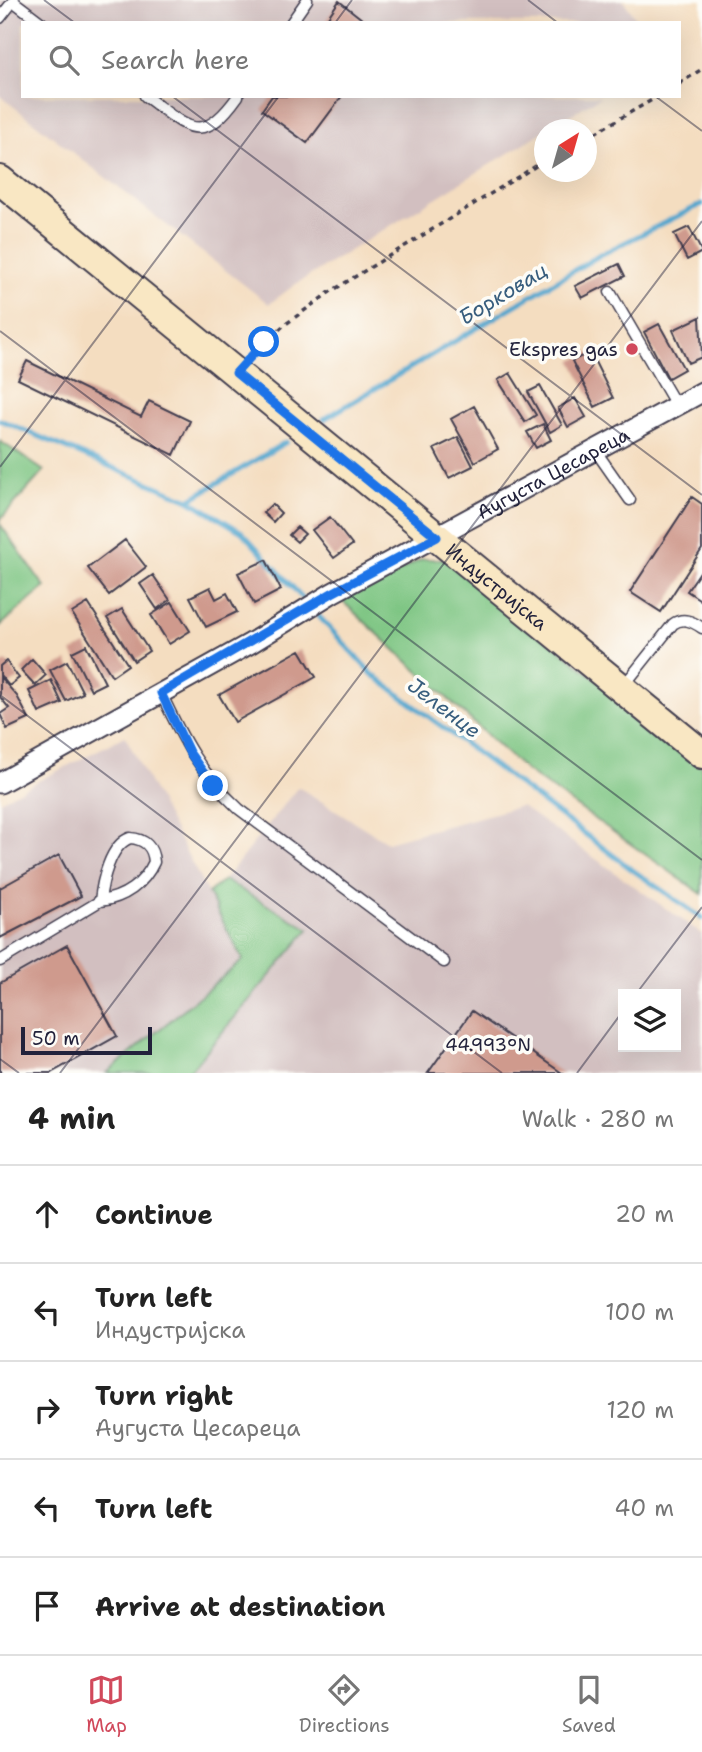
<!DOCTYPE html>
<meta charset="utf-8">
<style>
:root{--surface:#fff;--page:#f2f2f2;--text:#222;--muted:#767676;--line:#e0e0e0;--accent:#d1495b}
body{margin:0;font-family:"Shantell Sans",sans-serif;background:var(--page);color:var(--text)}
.controls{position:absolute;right:21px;bottom:21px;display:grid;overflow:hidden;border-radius:0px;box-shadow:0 7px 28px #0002}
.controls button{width:63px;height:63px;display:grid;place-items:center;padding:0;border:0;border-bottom:2px solid var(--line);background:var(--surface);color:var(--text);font:35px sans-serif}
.compass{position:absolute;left:534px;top:119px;width:63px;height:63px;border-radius:50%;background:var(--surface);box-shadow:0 7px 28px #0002;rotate:37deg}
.scale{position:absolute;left:21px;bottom:18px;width:131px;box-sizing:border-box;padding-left:7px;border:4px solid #22223b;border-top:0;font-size:19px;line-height:24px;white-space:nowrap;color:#22223b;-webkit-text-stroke:5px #fdfcf7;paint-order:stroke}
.stop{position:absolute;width:21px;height:21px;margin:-16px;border:5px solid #1a73e8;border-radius:50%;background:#fff}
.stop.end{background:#1a73e8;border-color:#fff;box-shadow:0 2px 7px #0008}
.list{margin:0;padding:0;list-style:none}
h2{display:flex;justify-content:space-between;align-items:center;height:91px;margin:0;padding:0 28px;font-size:30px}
h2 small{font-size:23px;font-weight:400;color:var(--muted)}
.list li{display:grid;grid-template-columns:46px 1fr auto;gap:21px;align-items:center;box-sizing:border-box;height:98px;padding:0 28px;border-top:2px solid var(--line)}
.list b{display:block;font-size:26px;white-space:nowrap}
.list p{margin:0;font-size:23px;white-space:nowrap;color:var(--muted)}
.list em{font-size:23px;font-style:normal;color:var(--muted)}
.icon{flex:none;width:38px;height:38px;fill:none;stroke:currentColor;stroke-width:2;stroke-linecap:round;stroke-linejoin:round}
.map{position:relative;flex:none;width:702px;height:1073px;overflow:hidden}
.search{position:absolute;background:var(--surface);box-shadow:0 7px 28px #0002;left:21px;right:21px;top:21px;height:77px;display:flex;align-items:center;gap:18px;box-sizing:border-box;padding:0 24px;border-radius:0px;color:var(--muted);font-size:26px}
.sheet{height:581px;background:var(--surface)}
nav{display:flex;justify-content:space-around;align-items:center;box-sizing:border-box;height:98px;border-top:2px solid var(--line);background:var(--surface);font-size:19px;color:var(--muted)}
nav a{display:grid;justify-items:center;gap:4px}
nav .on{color:var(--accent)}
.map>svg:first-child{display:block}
.industrial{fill:#d2bfc0;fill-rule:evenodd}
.green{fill:#7dc582;stroke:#50745e;stroke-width:2}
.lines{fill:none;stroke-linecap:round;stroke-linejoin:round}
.stream{stroke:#51a5cd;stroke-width:5}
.building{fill:#cf9a8d}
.lane-casing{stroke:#423e4f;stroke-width:13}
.street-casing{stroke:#423e4f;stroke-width:23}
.secondary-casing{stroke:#423e4f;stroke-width:32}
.path{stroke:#423e4f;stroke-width:3.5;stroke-dasharray:5 5;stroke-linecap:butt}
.lane{stroke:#fff;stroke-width:10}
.street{stroke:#fff;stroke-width:19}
.secondary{stroke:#f9e7c3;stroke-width:28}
.route{stroke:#1a73e8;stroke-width:9}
.ticks{fill:none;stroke:#22223b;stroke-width:2;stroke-opacity:0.45}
.poi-dot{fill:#d1495b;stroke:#fdfcf7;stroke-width:2.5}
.labels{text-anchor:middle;stroke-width:7;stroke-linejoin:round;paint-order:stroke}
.poi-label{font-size:19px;fill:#22223b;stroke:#fdfcf7;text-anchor:end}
.street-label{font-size:19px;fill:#22223b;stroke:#fdfcf7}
.water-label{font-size:21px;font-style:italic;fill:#375d7d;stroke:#fdfcf7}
.ticks-label{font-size:18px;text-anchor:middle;fill:#22223b;stroke:#fdfcf7;stroke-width:7;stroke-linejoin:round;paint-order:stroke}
</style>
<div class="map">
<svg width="702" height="1073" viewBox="0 0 702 1073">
<rect width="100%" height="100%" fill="#fdfcf7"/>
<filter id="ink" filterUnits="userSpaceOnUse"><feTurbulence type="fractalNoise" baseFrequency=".0143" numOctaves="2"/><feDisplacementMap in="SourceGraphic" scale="14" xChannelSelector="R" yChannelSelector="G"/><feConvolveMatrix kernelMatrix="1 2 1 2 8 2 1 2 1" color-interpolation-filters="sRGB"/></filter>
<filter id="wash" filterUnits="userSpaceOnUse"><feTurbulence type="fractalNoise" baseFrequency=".00686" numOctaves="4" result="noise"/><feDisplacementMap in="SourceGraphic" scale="28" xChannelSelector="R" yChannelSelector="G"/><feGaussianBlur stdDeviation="1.57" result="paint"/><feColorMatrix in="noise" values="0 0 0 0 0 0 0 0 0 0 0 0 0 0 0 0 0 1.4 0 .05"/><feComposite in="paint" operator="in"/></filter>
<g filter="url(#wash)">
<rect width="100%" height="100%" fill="#f4ddc0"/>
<path class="industrial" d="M0,0H623L639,23H23V96H601L296,284L269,304L0,96Z
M125,736L243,960L107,1073H0V801Z
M298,787L387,842L521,806L702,934V1073H188L309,930L224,880ZM623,994H676V1047H623Z"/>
<path class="green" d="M0,441L44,471L0,520Z
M0,524L45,587L0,626Z
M422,559H449L702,766V894L525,770L341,600Z
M224,880L309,929L188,1073H107L243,960L208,893Z"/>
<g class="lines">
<path class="stream" d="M324,419L600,255L702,204
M0,420L189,500L286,442
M189,500L242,532L307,603
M313,610L372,674L634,871L702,918"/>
</g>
<g id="blocks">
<path class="building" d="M339,1L367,23H324Z
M272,96H342L307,143L262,110Z
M689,227L702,252L687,260L674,234Z
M619,264L625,276L582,298L575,286Z
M700,317L702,357L688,363L673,330Z
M659,324L684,369L668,378L644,332Z
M590,352L613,398L595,407L572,361Z
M27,361L141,417L149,401L190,421L174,455L18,379Z
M510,373L536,415L525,422L498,380Z
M540,386L562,425L550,432L528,392Z
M575,398L586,417L568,427L558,408Z
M474,406L498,449L475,462L451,419Z
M543,424L551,440L536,448L527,432Z
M458,437L473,466L449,478L434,449Z
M692,497L702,504V549L661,612L630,592Z
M272,504L281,513L273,522L263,513Z
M330,517L352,545L334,558L312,530Z
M297,527L305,534L297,542L289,535Z
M125,540L146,567L109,595L88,568Z
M266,560L281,590L254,604L238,573Z
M702,569V601L687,591Z
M153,575L170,600L157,609L140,584Z
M210,587L216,599L227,593L237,612L206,627L190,597Z
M172,602L190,631L169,644L151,615Z
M88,603L128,665L112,676L72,613Z
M122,609L149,651L134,661L107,618Z
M86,645L105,683L91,690L72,652Z
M300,650L316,677L235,722L219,695Z
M32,659L46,675L35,685L21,670Z
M6,661L19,678L9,686L0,675V666Z
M67,661L83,693L66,701L50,670Z
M0,677L17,696L29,719L7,729L0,714L9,708L0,697Z
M51,680L62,703L39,713L29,691Z
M59,855L81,896L0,938V888Z
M67,945L117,1036L51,1073H0V983Z
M472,1011L562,1073H428Z"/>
</g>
</g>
<g filter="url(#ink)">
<use href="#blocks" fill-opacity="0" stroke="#423e4f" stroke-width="2"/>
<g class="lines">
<g class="lane-casing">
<path id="lane" d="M13,1L42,23
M0,18L14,0
M291,23L307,0
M145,96C188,127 201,148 238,96
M610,292L676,405
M595,450L630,500
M622,688L673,624C683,617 692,621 702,628
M161,693C183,740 200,773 239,809L444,962
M0,961L100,901C124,898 144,884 154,862C153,847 145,839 130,838C110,845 102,882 100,901"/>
</g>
<g class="street-casing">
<g id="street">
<path id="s1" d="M0,783L251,643L332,593L702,392"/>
</g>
</g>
<g class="secondary-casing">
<g id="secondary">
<path id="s2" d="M0,180L702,754"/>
</g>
</g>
<path class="path" d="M679,84L702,69
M586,138L659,96
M250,357L283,326L330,292L544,161"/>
<use href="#lane" class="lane"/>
<use href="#street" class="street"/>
<use href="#secondary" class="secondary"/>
</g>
</g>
<g class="lines" filter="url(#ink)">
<path class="route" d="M213,786L189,752L161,693L332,593L437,537L236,373L264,342"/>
</g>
<path class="ticks" d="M44,0L75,23M528,0L558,23M335,23L352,0M172,96L702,495M655,96L702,131M0,331L702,860M0,467L279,96M0,695L502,1073M636,994L702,907M0,1059L19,1073M60,1073L702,221M577,1073L623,1011"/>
<circle class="poi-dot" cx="632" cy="349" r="7"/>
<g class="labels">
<g class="poi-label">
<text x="618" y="356">Ekspres gas</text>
</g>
<g class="street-label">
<text dy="7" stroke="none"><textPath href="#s1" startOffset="634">Аугуста Цесареца</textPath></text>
<text dy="7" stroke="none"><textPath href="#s2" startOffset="642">Индустријска</textPath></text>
</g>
<g class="water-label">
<text transform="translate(503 294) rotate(-31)" y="7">Борковац</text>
<text transform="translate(444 708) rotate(37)" y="7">Јеленце</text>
</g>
</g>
<g class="ticks-label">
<text x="488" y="1051">44.993°N</text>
</g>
</svg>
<div class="controls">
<button><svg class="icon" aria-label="layers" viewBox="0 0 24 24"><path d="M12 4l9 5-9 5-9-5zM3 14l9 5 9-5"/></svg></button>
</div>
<svg class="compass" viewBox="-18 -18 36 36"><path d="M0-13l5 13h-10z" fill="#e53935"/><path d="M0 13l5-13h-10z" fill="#767676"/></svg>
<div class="scale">50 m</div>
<div class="stop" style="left:264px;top:342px"></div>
<div class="stop end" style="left:213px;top:786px"></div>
<div class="search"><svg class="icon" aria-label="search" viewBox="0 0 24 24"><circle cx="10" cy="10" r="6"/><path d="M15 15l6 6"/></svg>Search here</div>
</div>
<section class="sheet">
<h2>4 min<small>Walk · 280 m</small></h2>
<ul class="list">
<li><svg class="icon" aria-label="ahead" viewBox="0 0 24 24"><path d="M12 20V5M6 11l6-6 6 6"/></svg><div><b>Continue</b></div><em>20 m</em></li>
<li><svg class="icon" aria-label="left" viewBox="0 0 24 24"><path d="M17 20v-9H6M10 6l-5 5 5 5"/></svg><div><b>Turn left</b><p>Индустријска</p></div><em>100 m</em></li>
<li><svg class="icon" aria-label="right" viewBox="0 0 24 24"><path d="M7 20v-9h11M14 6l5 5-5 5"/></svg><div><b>Turn right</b><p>Аугуста Цесареца</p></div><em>120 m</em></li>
<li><svg class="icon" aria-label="left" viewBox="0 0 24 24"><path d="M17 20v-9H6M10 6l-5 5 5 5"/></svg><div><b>Turn left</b></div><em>40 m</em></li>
<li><svg class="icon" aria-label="arrive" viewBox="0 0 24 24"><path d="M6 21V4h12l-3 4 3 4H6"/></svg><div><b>Arrive at destination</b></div></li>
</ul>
</section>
<nav>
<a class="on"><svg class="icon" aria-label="map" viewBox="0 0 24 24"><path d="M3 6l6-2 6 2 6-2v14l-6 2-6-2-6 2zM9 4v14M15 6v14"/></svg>Map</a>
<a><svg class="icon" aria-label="directions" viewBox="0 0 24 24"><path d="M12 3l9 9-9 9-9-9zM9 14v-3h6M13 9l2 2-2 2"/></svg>Directions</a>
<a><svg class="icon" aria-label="saved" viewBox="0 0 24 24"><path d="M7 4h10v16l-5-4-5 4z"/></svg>Saved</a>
</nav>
